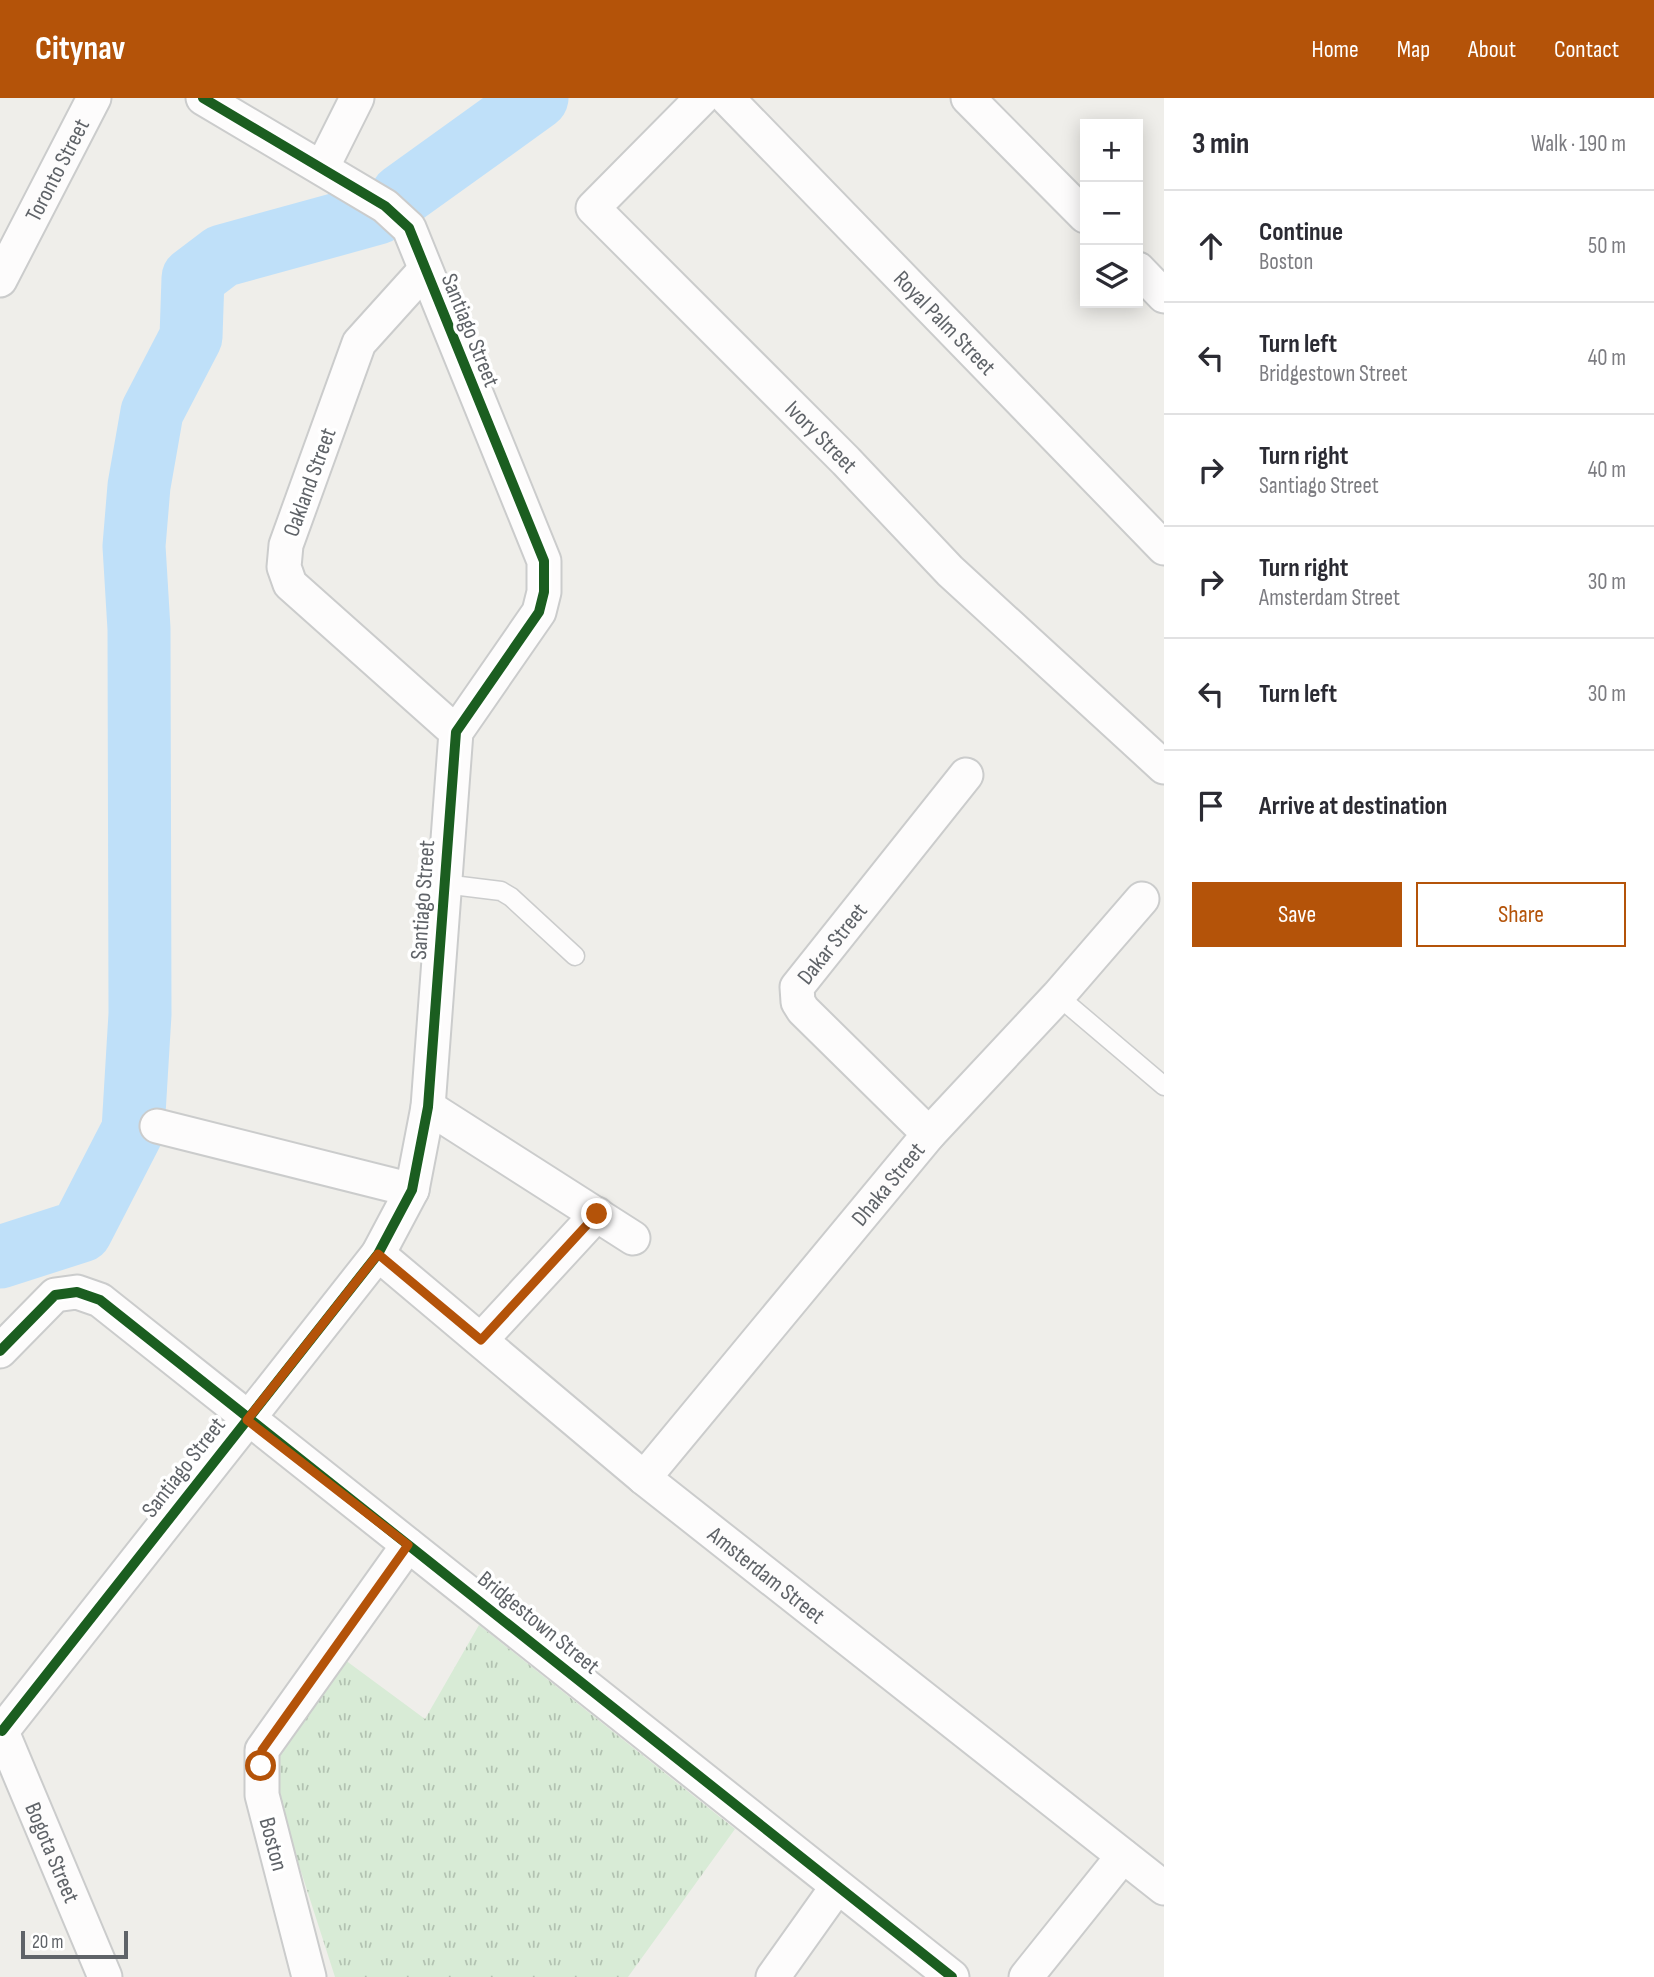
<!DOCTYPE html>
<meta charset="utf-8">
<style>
:root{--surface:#fff;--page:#f2f2f3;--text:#2b2b33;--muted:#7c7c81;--line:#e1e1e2;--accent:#b45309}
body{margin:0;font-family:"Sofia Sans Condensed",sans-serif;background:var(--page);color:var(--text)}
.controls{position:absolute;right:21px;top:21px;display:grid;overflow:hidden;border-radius:0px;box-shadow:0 4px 18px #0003}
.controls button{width:63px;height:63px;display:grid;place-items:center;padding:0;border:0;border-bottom:2px solid var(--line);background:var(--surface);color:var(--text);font:35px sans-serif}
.scale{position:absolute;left:21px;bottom:18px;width:107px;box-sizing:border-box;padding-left:7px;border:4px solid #5f6368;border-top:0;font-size:19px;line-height:24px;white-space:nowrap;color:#5f6368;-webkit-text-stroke:5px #fff;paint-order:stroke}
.stop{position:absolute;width:21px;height:21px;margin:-16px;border:5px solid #b45309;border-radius:50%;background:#fff}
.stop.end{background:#b45309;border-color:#fff;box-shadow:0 2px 7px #0008}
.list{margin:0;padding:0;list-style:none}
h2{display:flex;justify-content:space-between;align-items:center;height:91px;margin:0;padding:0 28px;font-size:30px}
h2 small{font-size:23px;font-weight:400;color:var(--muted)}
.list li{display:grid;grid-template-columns:46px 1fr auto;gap:21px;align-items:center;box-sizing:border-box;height:112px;padding:0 28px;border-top:2px solid var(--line)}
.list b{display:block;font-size:26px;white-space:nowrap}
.list p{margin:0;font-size:23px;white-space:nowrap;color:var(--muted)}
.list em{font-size:23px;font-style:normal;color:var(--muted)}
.actions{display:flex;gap:14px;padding:21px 28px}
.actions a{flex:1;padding:16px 0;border:2px solid var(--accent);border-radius:0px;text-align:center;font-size:24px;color:var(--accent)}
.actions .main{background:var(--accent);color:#fff}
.icon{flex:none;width:38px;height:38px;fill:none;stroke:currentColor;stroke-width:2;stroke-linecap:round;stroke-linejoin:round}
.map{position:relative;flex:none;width:1164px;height:1879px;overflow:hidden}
header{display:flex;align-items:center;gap:42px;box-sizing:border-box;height:98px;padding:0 35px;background:var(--accent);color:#fff}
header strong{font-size:33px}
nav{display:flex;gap:38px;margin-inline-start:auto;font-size:24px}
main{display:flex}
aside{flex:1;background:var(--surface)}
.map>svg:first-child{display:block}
.park{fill:url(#park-tufts)}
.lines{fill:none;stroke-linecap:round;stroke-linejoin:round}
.river{stroke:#bfe0f9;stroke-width:63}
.service-casing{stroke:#cbcccc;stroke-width:21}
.minor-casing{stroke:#cbcccc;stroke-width:37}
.service{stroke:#fdfcfc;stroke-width:18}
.minor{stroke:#fdfcfc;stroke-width:33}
.cycleway-casing{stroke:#fff;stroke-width:15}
.cycleway{stroke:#1b5e20;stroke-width:10}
.route{stroke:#b45309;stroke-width:9}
.labels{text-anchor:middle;stroke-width:7;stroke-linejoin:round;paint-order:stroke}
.street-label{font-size:23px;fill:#5f6368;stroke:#fff}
</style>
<header>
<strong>Citynav</strong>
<nav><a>Home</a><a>Map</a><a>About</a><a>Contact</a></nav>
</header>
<main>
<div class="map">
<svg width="1164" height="1879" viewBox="0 0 1164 1879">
<defs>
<pattern id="park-tufts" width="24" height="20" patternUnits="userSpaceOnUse" patternTransform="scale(1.75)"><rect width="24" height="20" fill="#d8ebd6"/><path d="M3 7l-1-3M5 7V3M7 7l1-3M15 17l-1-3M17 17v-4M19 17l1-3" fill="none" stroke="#b2c2b1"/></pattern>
</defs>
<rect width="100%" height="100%" fill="#efeeea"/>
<path class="park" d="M479,1527L735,1731L628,1879H335L269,1674L272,1657L341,1559L425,1621Z"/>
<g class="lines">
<path class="river" d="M402,97L537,0
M0,1159L81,1133L133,1032L140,916L139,531L134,448L139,388L152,314L191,239L193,180L222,158L378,115"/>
<g class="service-casing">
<path id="service" d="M444,786L501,793L511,799L575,858
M1058,898L1164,988"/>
</g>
<g class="minor-casing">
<g id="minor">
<path id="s1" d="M702,0L593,110L846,363L950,473L1164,669"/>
<path id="s2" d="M727,0L1164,450"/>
<path d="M968,0L1085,118"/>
<path d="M322,70L357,0"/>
<path d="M1138,171L1164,198"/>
<path d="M424,173L359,245L286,447L284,469L290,486L456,634"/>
<path id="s3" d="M0,182L94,0"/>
<path d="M428,1009L633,1140"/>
<path d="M157,1028L412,1092"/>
<path id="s4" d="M929,1036L803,912L798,904L797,889L966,677"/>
<path id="s5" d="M378,1156L644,1380L1164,1790"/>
<path d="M481,1242L597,1116"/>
<path d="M0,1253L55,1197L77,1194L100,1202L952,1879"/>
<path id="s6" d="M644,1380L929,1036L1058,898L1142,801"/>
<path id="s7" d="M0,1629L105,1879"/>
<path d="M2,1633L378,1156L412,1092L428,1009L456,634L539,514L544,494V463L409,130L385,108L203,0"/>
<path d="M309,1879L262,1697V1652L408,1447"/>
<path d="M773,1879L837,1789"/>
<path d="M1026,1879L1123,1758"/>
</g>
</g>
<use href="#service" class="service"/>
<use href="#minor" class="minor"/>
<g class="cycleway-casing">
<path id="cycleway" d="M0,1253L55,1197L77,1194L100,1202L952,1879
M2,1633L378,1156L412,1092L428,1009L456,634L539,514L544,494V463L409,130L385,108L203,0"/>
</g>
<use href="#cycleway" class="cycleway"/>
</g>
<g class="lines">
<path class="route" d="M261,1668L262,1652L408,1447L247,1322L378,1156L481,1242L597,1116"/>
</g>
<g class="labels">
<g class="street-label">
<text dy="8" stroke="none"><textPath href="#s3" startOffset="124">Toronto Street</textPath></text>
<text dy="8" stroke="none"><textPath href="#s2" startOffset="313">Royal Palm Street</textPath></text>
<text transform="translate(471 232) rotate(68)" y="8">Santiago Street</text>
<text dy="8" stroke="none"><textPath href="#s1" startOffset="478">Ivory Street</textPath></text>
<text transform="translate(309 384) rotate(-70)" y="8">Oakland Street</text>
<text transform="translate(422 802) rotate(-86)" y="8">Santiago Street</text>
<text dy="8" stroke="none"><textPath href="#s4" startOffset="257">Dakar Street</textPath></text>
<text dy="8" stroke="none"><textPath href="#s6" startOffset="382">Dhaka Street</textPath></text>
<text transform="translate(183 1369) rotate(-52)" y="8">Santiago Street</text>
<text dy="8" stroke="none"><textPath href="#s5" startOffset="504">Amsterdam Street</textPath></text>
<text transform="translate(539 1524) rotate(39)" y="8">Bridgestown Street</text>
<text transform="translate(274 1746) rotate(75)" y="8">Boston</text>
<text dy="8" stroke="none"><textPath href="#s7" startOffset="136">Bogota Street</textPath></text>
</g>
</g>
</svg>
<div class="controls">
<button>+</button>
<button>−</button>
<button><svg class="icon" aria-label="layers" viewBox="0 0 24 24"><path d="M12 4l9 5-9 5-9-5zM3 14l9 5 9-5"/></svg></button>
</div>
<div class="scale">20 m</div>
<div class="stop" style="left:261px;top:1668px"></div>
<div class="stop end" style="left:597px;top:1116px"></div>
</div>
<aside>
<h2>3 min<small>Walk · 190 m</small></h2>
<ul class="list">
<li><svg class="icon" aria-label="ahead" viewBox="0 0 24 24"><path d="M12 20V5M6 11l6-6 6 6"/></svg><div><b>Continue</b><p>Boston</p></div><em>50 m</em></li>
<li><svg class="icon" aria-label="left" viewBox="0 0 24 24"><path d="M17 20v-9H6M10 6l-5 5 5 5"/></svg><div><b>Turn left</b><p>Bridgestown Street</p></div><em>40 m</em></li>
<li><svg class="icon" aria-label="right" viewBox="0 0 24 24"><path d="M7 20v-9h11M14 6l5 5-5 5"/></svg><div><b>Turn right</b><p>Santiago Street</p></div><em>40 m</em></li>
<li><svg class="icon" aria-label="right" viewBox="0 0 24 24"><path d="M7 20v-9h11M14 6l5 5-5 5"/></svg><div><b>Turn right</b><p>Amsterdam Street</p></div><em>30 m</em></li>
<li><svg class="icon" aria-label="left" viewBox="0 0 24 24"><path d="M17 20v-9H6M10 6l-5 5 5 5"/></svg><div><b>Turn left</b></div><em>30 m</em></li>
<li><svg class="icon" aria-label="arrive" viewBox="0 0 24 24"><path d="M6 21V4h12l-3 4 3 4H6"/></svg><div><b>Arrive at destination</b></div></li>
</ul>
<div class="actions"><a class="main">Save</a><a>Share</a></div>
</aside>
</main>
